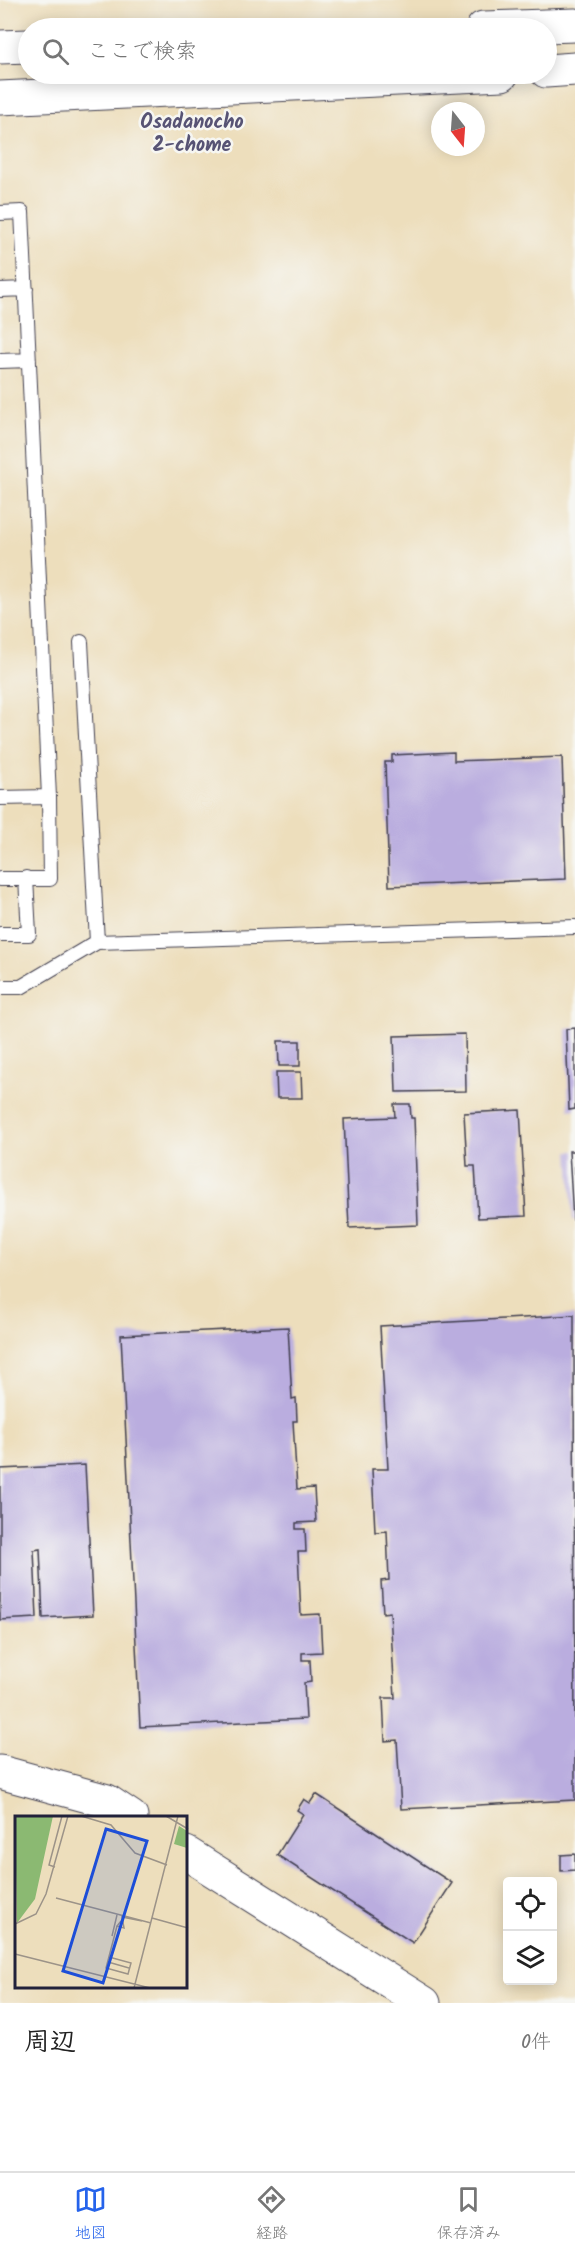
<!DOCTYPE html>
<html lang="ja">
<meta charset="utf-8">
<style>
:root{--surface:#fff;--page:#f2f2f2;--text:#222;--muted:#767676;--line:#e0e0e0;--accent:#2563eb}
body{margin:0;font-family:Kalam,"Klee One",sans-serif;background:var(--page);color:var(--text)}
.controls{position:absolute;right:18px;bottom:18px;display:grid;overflow:hidden;border-radius:6px;box-shadow:0 3px 15px #0003}
.controls button{width:54px;height:54px;display:grid;place-items:center;padding:0;border:0;border-bottom:2px solid var(--line);background:var(--surface);color:var(--text);font:30px sans-serif}
.compass{position:absolute;left:431px;top:102px;width:54px;height:54px;border-radius:50%;background:var(--surface);box-shadow:0 3px 15px #0003;rotate:163deg}
.list{margin:0;padding:0;list-style:none}
h2{display:flex;justify-content:space-between;align-items:center;height:78px;margin:0;padding:0 24px;font-size:26px}
h2 small{font-size:20px;font-weight:400;color:var(--muted)}
.icon{flex:none;width:33px;height:33px;fill:none;stroke:currentColor;stroke-width:2;stroke-linecap:round;stroke-linejoin:round}
.map{position:relative;flex:none;width:575px;height:2003px;overflow:hidden}
.search{position:absolute;background:var(--surface);box-shadow:0 3px 15px #0003;left:18px;right:18px;top:18px;height:66px;display:flex;align-items:center;gap:15px;box-sizing:border-box;padding:0 21px;border-radius:33px;color:var(--muted);font-size:22px}
.sheet{height:168px;background:var(--surface)}
nav{display:flex;justify-content:space-around;align-items:center;box-sizing:border-box;height:84px;border-top:2px solid var(--line);background:var(--surface);font-size:16px;color:var(--muted)}
nav a{display:grid;justify-items:center;gap:3px}
nav .on{color:var(--accent)}
.map>svg:first-child{display:block}
.building{fill:#baaddf}
.lines{fill:none;stroke-linecap:round;stroke-linejoin:round}
.lane-casing{stroke:#403e4e;stroke-width:16}
.secondary-casing{stroke:#403e4e;stroke-width:35}
.highway-casing{stroke:#403e4e;stroke-width:35}
.lane{stroke:#fff;stroke-width:14}
.secondary{stroke:#fff;stroke-width:33}
.highway{stroke:#fff;stroke-width:33}
.labels{text-anchor:middle;stroke-width:5;stroke-linejoin:round;paint-order:stroke}
.neighbourhood-label{font-size:20px;font-weight:bold;fill:#575374;stroke:#f6f6f2}
.inset-road{fill:none;stroke:#9c9388;stroke-width:1.5}
.view{fill:#1d4ed8;fill-opacity:0.15;stroke:#1d4ed8;stroke-width:3}
.inset-edge{fill:none;stroke:#22223b;stroke-width:3}
</style>
<div class="map">
<svg width="575" height="2003" viewBox="0 0 575 2003">
<rect width="100%" height="100%" fill="#f6f6f2"/>
<filter id="ink" filterUnits="userSpaceOnUse"><feTurbulence type="fractalNoise" baseFrequency=".0167" numOctaves="2"/><feDisplacementMap in="SourceGraphic" scale="12" xChannelSelector="R" yChannelSelector="G"/><feConvolveMatrix kernelMatrix="1 2 1 2 8 2 1 2 1" color-interpolation-filters="sRGB"/></filter>
<filter id="wash" filterUnits="userSpaceOnUse"><feTurbulence type="fractalNoise" baseFrequency=".008" numOctaves="4" result="noise"/><feDisplacementMap in="SourceGraphic" scale="24" xChannelSelector="R" yChannelSelector="G"/><feGaussianBlur stdDeviation="1.35" result="paint"/><feColorMatrix in="noise" values="0 0 0 0 0 0 0 0 0 0 0 0 0 0 0 0 0 1.4 0 .05"/><feComposite in="paint" operator="in"/></filter>
<g filter="url(#wash)">
<rect width="100%" height="100%" fill="#eddebc"/>
<g id="blocks">
<path class="building" d="M454,752V761L562,757L566,879L389,886L385,762H392V755Z
M575,1028V1109L569,1110L566,1029Z
M465,1034L466,1091L396,1092L394,1036Z
M278,1041H300V1066H279Z
M276,1072H301L302,1098H277Z
M394,1104H410L411,1118H414L418,1225L349,1228L344,1119L395,1117Z
M520,1110L526,1216L478,1218L475,1166H467L464,1113Z
M569,1151H575V1220H573Z
M574,1315L575,1800L401,1809L397,1740L385,1741L383,1698H395L390,1612L383,1613L381,1581L389,1580L387,1531L375,1532L372,1469H388L380,1326Z
M288,1327L292,1399L296,1398L297,1421H293L297,1489L314,1488L316,1522L296,1523V1529H305L306,1552H298L301,1615L320,1614L322,1652L302,1653V1660H310L311,1682L304,1683L306,1719L140,1727L121,1335Z
M85,1465L93,1615L43,1618L40,1549L34,1550L37,1618L0,1620V1469Z
M316,1794L452,1883L413,1943L277,1855L303,1814L297,1810L304,1799L310,1803Z
M575,1854V1870L561,1871V1855Z"/>
</g>
</g>
<g filter="url(#ink)">
<use href="#blocks" fill-opacity="0" stroke="#403e4e" stroke-width="1.5"/>
<g class="lines">
<g class="lane-casing">
<path id="lane" d="M0,213L22,212L49,797
M0,290L26,289
M0,361L29,360
M81,642L97,942
M0,798L49,797L50,879H0
M0,934H29L26,878
M0,987H21L97,942L575,927"/>
</g>
<g class="secondary-casing">
<path id="secondary" d="M0,1772L107,1801L131,1817
M186,1853L424,2003"/>
</g>
<g class="highway-casing">
<path id="highway" d="M483,28L575,25
M0,47L28,46
M546,71L575,69
M0,98L502,74"/>
</g>
<use href="#lane" class="lane"/>
<use href="#secondary" class="secondary"/>
<use href="#highway" class="highway"/>
</g>
</g>
<g class="labels">
<g class="neighbourhood-label">
<text x="192" y="128">Osadanocho<tspan x="192" dy="23">2-chome</tspan></text>
</g>
</g>
<g transform="translate(15 1816)">
<rect width="172" height="172" fill="#eddebc"/>
<path d="M0,0H38L20,83L2,107ZM164,10L172,15V32L159,28Z" fill="#8bb972"/>
<path class="inset-road" d="M66,0L96,9L120,37L152,49M151,0L173,13M40,51L34,49L47,0M41,82L136,107M137,102L173,112M106,105L102,110L109,112L107,101L127,105M0,108L21,98L31,78L53,0M97,120L102,99M0,138L135,172M94,141L116,147L113,158L91,152L102,110M93,146L114,152M119,172L163,0"/>
<path class="view" d="M91,13L132,25L88,167L48,155Z"/>
<rect width="172" height="172" class="inset-edge"/>
</g>
</svg>
<div class="controls">
<button><svg class="icon" aria-label="locate" viewBox="0 0 24 24"><circle cx="12" cy="12" r="6"/><path d="M12 2v4M12 18v4M2 12h4M18 12h4"/></svg></button>
<button><svg class="icon" aria-label="layers" viewBox="0 0 24 24"><path d="M12 4l9 5-9 5-9-5zM3 14l9 5 9-5"/></svg></button>
</div>
<svg class="compass" viewBox="-18 -18 36 36"><path d="M0-13l5 13h-10z" fill="#e53935"/><path d="M0 13l5-13h-10z" fill="#767676"/></svg>
<div class="search"><svg class="icon" aria-label="search" viewBox="0 0 24 24"><circle cx="10" cy="10" r="6"/><path d="M15 15l6 6"/></svg>ここで検索</div>
</div>
<section class="sheet">
<h2>周辺<small>0件</small></h2>
<ul class="list">
</ul>
</section>
<nav>
<a class="on"><svg class="icon" aria-label="map" viewBox="0 0 24 24"><path d="M3 6l6-2 6 2 6-2v14l-6 2-6-2-6 2zM9 4v14M15 6v14"/></svg>地図</a>
<a><svg class="icon" aria-label="directions" viewBox="0 0 24 24"><path d="M12 3l9 9-9 9-9-9zM9 14v-3h6M13 9l2 2-2 2"/></svg>経路</a>
<a><svg class="icon" aria-label="saved" viewBox="0 0 24 24"><path d="M7 4h10v16l-5-4-5 4z"/></svg>保存済み</a>
</nav>
